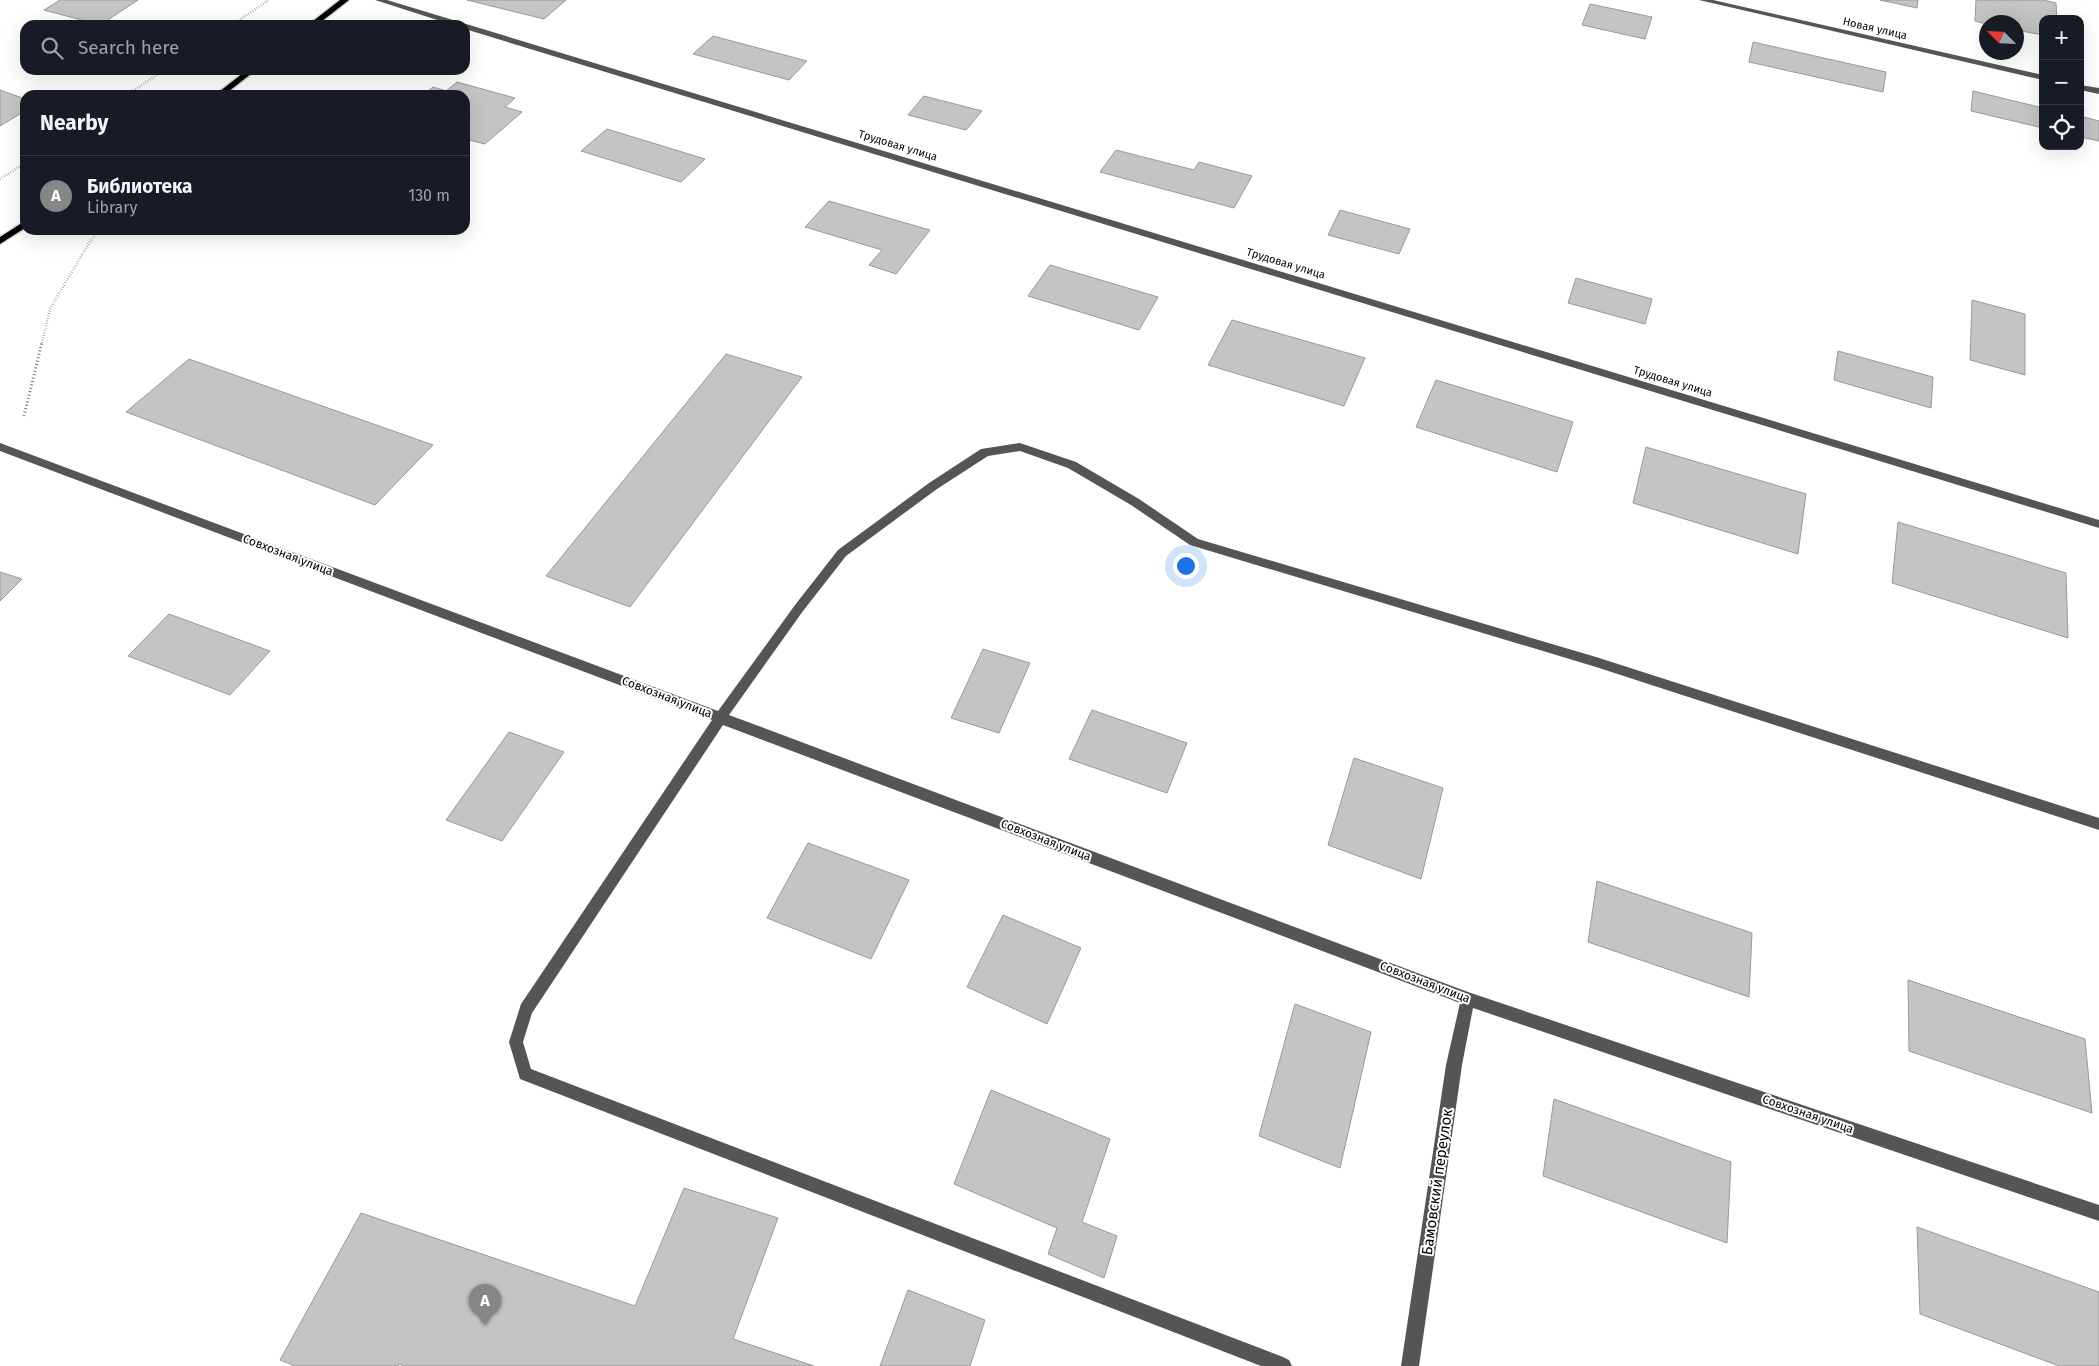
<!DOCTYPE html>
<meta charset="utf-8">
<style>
:root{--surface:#171b24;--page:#242831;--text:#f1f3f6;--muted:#9ea1a6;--line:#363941;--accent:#858687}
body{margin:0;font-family:"Fira Sans",sans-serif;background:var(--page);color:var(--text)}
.controls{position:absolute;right:15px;top:15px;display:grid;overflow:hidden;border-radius:10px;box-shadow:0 5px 20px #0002}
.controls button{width:45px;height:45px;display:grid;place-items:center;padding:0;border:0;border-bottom:1px solid var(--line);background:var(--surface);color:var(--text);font:25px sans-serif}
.compass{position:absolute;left:1979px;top:15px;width:45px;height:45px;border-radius:50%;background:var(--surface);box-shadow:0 5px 20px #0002;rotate:294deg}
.you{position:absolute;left:1185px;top:565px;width:18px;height:18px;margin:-12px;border:4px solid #fff;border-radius:50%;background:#1a73e8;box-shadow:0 0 0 8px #1a73e833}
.badge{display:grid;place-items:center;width:32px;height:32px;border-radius:50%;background:var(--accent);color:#fff;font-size:16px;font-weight:700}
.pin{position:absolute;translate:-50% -41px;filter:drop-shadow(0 1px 2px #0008)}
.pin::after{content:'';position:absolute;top:26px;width:18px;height:15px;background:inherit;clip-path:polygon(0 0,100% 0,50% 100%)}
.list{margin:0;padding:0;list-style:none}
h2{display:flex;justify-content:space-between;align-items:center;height:65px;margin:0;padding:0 20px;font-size:21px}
h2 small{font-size:16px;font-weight:400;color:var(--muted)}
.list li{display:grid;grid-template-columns:32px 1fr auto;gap:15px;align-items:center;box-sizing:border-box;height:80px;padding:0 20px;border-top:1px solid var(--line)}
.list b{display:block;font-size:19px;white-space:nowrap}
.list p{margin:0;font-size:16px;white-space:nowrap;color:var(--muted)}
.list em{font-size:16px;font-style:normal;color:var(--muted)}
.icon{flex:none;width:28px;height:28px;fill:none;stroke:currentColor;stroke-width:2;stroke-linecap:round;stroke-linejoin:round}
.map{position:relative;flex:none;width:2099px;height:1366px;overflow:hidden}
.search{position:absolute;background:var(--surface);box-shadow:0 5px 20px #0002;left:20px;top:20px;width:450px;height:55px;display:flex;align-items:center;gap:12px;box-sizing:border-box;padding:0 18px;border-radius:15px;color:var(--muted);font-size:19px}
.panel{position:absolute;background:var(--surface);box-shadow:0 5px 20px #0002;left:20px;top:90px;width:450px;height:145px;border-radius:15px}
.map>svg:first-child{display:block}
.building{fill:#c4c4c4;stroke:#999}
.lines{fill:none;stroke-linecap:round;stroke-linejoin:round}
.major-casing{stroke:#dbdbdb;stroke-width:3}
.path-far1{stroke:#777;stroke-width:2.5;stroke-dasharray:0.5 2;stroke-linecap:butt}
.path{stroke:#777;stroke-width:3;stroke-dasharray:1 2.5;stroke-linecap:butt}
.minor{fill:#555;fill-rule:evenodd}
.major{fill:#000;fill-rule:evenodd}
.labels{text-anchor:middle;stroke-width:4;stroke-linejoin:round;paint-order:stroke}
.far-street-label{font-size:11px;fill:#000;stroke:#fff}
.street-label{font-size:12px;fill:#000;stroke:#fff}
.near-street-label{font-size:15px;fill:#000;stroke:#fff}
</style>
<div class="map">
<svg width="2099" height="1366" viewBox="0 0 2099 1366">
<rect width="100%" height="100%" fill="#fff"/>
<path class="building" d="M60,0H138L100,25L44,10Z
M467,0H566L544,19Z
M1880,0H1918L1917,8Z
M1976,0H2043L2056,3L2057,19H2043V35L2016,30V22L1986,24L1975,21Z
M1590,4L1652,17L1645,39L1582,25Z
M713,36L807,61L789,80L693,54Z
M1753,42L1886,72L1883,92L1749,62Z
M457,82L515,98L505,107L522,112L485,144L465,139V95H423L433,87L446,91Z
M0,90L25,99V111L0,126Z
M1973,91L2043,108V128L1971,111Z
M924,96L982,111L966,130L908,115Z
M2080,116L2099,121V141L2080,137Z
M607,129L705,159L681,182L581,151Z
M1116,150L1194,170L1199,162L1252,176L1234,208L1100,172Z
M829,201L930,230L896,274L869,265L882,250L805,227Z
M1340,210L1410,229L1399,254L1328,235Z
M1050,265L1158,297L1139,330L1028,296Z
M1576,278L1652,299L1645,324L1568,303Z
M1972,300L2025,314V375L1970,360Z
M1232,320L1365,358L1344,406L1208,365Z
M1838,351L1933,377L1931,408L1834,380Z
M726,354L802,377L630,607L546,576Z
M189,359L433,445L375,505L126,412Z
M1436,380L1573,422L1557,472L1416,427Z
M1646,447L1806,494L1798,554L1633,503Z
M1898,522L2066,573L2068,638L1892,583Z
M0,572L22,579L0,601Z
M169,614L270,651L230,695L128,656Z
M983,649L1030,663L999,733L951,718Z
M1092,710L1187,743L1167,793L1069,759Z
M509,732L564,752L502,841L446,820Z
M1354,758L1443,788L1421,879L1328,845Z
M808,843L909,880L871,959L767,918Z
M1597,881L1752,933L1749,997L1588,942Z
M1003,915L1081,948L1047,1024L967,987Z
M1908,980L2085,1039L2092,1113L1909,1051Z
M1295,1004L1371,1032L1340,1168L1259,1136Z
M991,1090L1110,1139L1082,1222L1117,1236L1104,1278L1048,1254L1057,1228L954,1184Z
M1554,1099L1731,1162L1727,1243L1543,1176Z
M684,1188L778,1218L733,1339L814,1366H404L399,1364L398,1366H295L280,1360L361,1213L635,1306Z
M1917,1227L2099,1292V1366H2059L1920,1314Z
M908,1290L985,1320L970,1366H880Z"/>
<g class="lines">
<g class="major-casing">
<path id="major" d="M340,0H349L317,25H308Z
M247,70H256L224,95H215Z
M25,221V228L0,244V237Z"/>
</g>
<path class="path-far1" d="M232,25L269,0
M127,95L164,70
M0,179L25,163
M42,343L50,309L89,243L99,230"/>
<path class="path" d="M24,416L42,342"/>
<path class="minor" d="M375,0H387L2099,520V528L465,29V25H453Z
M1699,0H1713L2043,75V80Z
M2080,85L2099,88V94L2080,90Z
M0,443L718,711L795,605L838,550L929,483L981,449L1020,443L1076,462L1139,499L1198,539L1596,657L2099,818V830L1596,667L1190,545L1131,505L1068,468L1020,451L988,456L937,489L846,556L803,611L729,715L1468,992L2099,1205V1221L1473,1008L1462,1065L1419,1366H1401L1446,1065L1460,1003L723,725L532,1013L523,1042L531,1069L1283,1357L1289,1360L1292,1366H1261L520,1079L509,1042L521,1004L712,720L0,451Z"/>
<use href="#major" class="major"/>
</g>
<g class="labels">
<g class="far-street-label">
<text transform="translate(1875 28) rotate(13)" y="4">Новая улица</text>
<text transform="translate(898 145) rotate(17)" y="4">Трудовая улица</text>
<text transform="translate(1286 263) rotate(17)" y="4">Трудовая улица</text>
<text transform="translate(1673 381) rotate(17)" y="4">Трудовая улица</text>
</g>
<g class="street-label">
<text transform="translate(288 555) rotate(21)" y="4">Совхозная улица</text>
<text transform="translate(667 697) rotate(21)" y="4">Совхозная улица</text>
<text transform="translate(1046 840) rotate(21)" y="4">Совхозная улица</text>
<text transform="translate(1425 982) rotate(21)" y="4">Совхозная улица</text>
<text transform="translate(1808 1114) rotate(19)" y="4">Совхозная улица</text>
</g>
<g class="near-street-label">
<text transform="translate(1437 1182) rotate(-82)" y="5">Бамовский переулок</text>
</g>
</g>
</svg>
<div class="controls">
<button>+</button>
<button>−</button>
<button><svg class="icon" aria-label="locate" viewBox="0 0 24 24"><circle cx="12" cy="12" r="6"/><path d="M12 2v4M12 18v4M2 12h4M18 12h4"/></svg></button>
</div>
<svg class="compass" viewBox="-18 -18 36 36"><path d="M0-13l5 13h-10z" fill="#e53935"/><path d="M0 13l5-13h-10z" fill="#9ea1a6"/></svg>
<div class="you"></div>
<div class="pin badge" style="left:485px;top:1325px">A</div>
<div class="search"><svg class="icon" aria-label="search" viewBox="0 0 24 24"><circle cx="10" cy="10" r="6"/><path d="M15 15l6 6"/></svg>Search here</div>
<section class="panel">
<h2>Nearby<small></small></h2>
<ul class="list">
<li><span class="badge">A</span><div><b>Библиотека</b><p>Library</p></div><em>130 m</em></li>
</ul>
</section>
</div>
